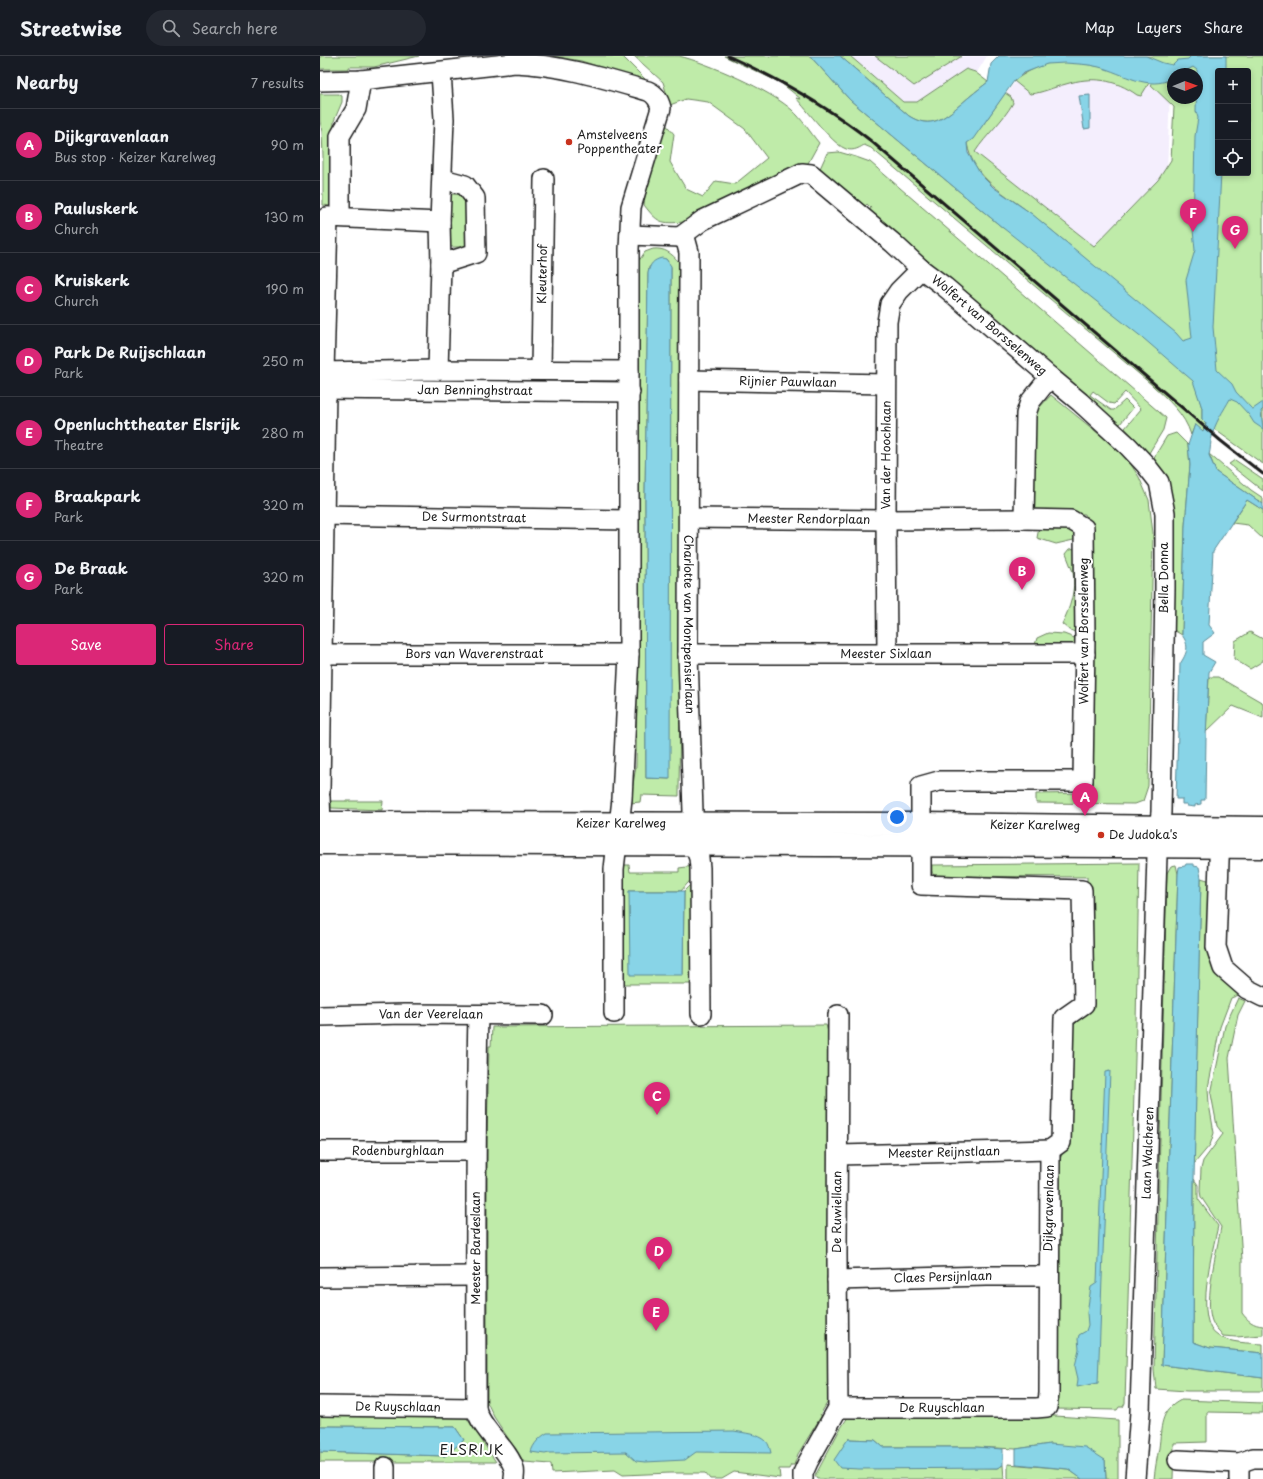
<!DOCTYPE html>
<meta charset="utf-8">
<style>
:root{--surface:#171b24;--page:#242831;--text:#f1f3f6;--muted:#9ea1a6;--line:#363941;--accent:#db2777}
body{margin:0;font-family:"Playpen Sans",sans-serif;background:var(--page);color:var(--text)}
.controls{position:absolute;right:12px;top:12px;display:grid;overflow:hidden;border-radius:4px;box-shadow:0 2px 6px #0003}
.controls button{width:36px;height:36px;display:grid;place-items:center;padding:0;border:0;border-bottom:1px solid var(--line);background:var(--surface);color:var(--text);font:20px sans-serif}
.compass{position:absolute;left:847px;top:12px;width:36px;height:36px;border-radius:50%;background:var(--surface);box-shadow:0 2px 6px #0003;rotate:89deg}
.you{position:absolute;left:577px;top:761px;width:14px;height:14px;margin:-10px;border:3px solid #fff;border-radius:50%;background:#1a73e8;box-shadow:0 0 0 6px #1a73e833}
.badge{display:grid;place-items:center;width:26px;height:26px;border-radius:50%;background:var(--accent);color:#fff;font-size:13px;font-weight:700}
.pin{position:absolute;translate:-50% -33px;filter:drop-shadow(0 1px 2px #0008)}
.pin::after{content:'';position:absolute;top:21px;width:14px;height:12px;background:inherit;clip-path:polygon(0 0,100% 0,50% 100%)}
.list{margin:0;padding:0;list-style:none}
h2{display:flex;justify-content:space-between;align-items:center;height:52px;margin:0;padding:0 16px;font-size:17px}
h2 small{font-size:13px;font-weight:400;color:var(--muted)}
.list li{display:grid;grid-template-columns:26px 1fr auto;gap:12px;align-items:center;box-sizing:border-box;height:72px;padding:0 16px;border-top:1px solid var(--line)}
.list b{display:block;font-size:15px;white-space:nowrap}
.list p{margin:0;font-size:13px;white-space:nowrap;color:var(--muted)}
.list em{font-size:13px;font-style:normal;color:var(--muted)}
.actions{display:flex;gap:8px;padding:12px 16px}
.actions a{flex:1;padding:9px 0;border:1px solid var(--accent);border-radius:4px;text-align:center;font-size:14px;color:var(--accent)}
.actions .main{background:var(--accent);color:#fff}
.icon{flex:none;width:22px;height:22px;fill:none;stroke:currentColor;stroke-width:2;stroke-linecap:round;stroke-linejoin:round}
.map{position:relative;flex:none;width:943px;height:1423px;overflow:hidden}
header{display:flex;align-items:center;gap:24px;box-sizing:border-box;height:56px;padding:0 20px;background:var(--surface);border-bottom:1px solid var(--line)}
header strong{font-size:19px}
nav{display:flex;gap:22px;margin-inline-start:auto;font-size:14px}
.search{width:280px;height:36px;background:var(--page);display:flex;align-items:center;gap:10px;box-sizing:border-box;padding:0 14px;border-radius:22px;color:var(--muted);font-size:15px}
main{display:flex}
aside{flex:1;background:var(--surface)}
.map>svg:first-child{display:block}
.built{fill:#f4eefd}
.green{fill:#bfeba9;stroke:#6e8462;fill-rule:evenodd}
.water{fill:#88d4e7;stroke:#5d8a96;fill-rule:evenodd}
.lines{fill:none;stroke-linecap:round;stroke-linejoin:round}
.minor-casing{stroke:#1c1c1c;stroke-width:22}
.major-casing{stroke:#1c1c1c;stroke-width:25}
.minor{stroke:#fff;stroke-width:19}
.major{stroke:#fff;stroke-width:22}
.rail{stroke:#1c1c1c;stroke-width:3}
.poi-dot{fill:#c8321e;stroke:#fff;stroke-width:1.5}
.labels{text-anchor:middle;stroke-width:4;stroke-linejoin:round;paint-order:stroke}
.poi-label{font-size:12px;fill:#1c1c1c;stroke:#fff;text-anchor:start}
.street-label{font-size:12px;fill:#1c1c1c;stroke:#fff}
.quarter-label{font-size:14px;letter-spacing:1px;fill:#1c1c1c;stroke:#fff}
</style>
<header>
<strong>Streetwise</strong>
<div class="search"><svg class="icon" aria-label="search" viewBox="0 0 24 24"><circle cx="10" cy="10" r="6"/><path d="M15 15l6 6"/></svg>Search here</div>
<nav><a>Map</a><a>Layers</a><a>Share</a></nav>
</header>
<main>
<aside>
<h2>Nearby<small>7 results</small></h2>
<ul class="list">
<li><span class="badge">A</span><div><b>Dijkgravenlaan</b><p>Bus stop · Keizer Karelweg</p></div><em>90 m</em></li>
<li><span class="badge">B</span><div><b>Pauluskerk</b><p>Church</p></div><em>130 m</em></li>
<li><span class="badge">C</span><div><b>Kruiskerk</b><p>Church</p></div><em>190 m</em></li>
<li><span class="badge">D</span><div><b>Park De Ruijschlaan</b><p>Park</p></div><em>250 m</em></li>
<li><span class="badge">E</span><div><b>Openluchttheater Elsrijk</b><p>Theatre</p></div><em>280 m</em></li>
<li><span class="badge">F</span><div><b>Braakpark</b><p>Park</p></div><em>320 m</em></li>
<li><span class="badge">G</span><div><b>De Braak</b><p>Park</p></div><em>320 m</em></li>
</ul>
<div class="actions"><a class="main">Save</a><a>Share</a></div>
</aside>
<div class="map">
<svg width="943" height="1423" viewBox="0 0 943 1423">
<rect width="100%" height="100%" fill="#fff"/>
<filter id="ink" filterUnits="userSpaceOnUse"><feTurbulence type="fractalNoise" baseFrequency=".025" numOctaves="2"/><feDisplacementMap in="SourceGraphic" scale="8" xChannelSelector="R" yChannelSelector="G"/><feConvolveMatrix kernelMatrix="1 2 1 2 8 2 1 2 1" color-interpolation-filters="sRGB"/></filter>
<g filter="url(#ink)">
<path class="built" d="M519,0H667L632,57L604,75Z
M767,11L850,35L847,115L753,230L644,95L704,14Z"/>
<path class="green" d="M0,0H99L54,11H29V13H0Z
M232,0H302L328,26L261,5Z
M314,0C327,0 348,0 359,0C388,7 450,34 472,54C482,63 490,76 499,87L487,109L364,166C341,168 338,167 324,149L325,139L344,66L354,78L350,106L366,133L383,141L396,125L415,128L447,102L425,73L388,46L366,43L350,49L343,26Z
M404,0H490L530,44L683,172L775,211C755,194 734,176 714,160C687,138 653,124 647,87L663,69L685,37L691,41L693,47C683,65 666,79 655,96L774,190L838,124L851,104L854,51L829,27L821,40L817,39C795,23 772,20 746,28C734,31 722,37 710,38L694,25C703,18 714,12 726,8C752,0 818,20 847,26L853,22V42H877V18H853L814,0H943V408L894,373L880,345L882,352V363L886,367L883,375L875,369L871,379C865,358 847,343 832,329L551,92L544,89C538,93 531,96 524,92C512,87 486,53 476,42L481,43L461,27ZM898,15H928V117H898Z
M520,0H530L583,46H597L646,13L655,16L668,26C659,33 650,40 641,48C624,62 611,74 589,60Z
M555,0H642L594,30Z
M0,38H18L22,40V46L14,65L11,150L3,149V100L2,76L0,65Z
M519,96L536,101L550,106L846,362L843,374L829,397L805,372L821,353L805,336L794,348L789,347L773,335L770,339L791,354H794L805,344L813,352L800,368L768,343L547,158L551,152L547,148L542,153L498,117L507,97Z
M131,138L148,139V191H128Z
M333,193C345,192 351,197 359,206L361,225L363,570L360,640L359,740L321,739L320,746L310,747L316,710L317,638L315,570L318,206L325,196ZM346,203L351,211L349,723L326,722L325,440L328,219L329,211Z
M731,339L785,383L808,404L819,421L829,444L833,477L828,730L823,745L815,748L716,747V738L770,737L769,467L765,458L709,456V373L717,354Z
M856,377L868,389L870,409L865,470L862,579L850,572L833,403L847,380Z
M889,398L931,434L943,442V448L896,416Z
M915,404L943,423V435L909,408Z
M927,444L943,454V483L928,469L912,467Z
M719,471L752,472L758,483L736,488L717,482Z
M757,492V577L748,573L742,568C750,552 756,534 753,516C751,510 748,504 746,498L750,493Z
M930,576L943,583V605L930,613L914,603L915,585Z
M728,577L744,578L757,583L752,590L714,592L717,582Z
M889,621H898L943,647V662L913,650L886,676Z
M11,745H63L62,754L11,752Z
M819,807L816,967L805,1347L803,1351H799L797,1354L735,1353L734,1112L741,1101L745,1089L750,973L764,959L767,950V821L616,820C611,818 612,815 612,809Z
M301,809H309L310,816H359V812L374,810V820L361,835H309L363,918L364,835L375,824L373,928H302Z
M856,809L858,818L842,1309L943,1322V1335H867L836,1333L834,1313L847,817L851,810Z
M881,822L891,825L909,930L919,939L911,942L900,971L888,1032L889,1048L894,1077L890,1089L874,1108Z
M918,942L925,945L918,959L909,1002L922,1204V1257C928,1265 933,1269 943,1270V1279L916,1281L903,1280C899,1274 894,1271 892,1265C884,1244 897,1194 901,1171L881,1141L880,1135L881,1113L883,1105L903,1078L897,1070L891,1038L905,970Z
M506,969L511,987L510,1342L500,1359H502L478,1398L474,1409H471L469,1413H459L460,1422L414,1416L402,1423H390L385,1417H350L303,1419L295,1414L232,1417L231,1408L204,1406L174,1361L167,1346V1085L169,990H171L172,971Z
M874,1123L878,1129V1143L898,1170C893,1193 873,1266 898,1280C911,1287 928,1287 943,1288V1297L890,1292L873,1286Z
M861,1344L943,1347V1357L887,1356V1386L854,1387L853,1423H834C835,1413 837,1402 839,1392C842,1371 839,1355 861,1344Z
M0,1355L144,1358L176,1406H0V1396L125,1400L144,1384L135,1371L0,1370Z
M530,1358L735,1360L798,1364V1423H786L785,1404L730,1388L696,1393L655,1391H563L555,1384L528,1383L645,1411L677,1412L683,1409L684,1423H497L495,1420L519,1375Z
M688,1408L748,1413L762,1423H688Z"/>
<path class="water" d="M490,0H520L589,60C611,74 624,62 641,48C650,40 659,33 668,26L671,8L679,0H826L843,7L853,9L858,4L868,3L871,0H906V15H898V117H901L893,271L897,314L912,328L916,336L931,352L933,353L943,346V353L941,355L943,373L934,367L929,359L917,346L910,343C904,354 894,368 892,381C890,386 891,393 889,399L896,416L943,448V454L927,444L893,495L889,569L895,577L883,586V599L895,606L889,616L886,682L885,744H881V748L875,749V751L867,750V748H862V743H856L860,608C867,597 870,590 862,579L865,470L870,409L868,389L875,368L883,375L886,367L882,363V352L873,325L823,282L683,172L530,44ZM745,7C757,8 768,8 779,11C803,17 828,36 853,22V18H860L873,11L877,14L876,55L878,62L875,80L873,174L875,194L866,224L872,282L863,285L856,277L712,158L673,131L661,119L648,97L647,87L653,83L694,25L704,17L727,8Z
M770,39V72L764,73L759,40Z
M342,202L346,203L351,210L350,723L326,722L325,440L328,217C330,208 333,204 342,202Z
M866,808H874V810L879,811L881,822L874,1123L873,1286L890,1292L943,1297V1322L842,1309L858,818L859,811L865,810Z
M309,835H364L363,919H310Z
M790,1015L778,1327L757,1331L758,1323L755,1310L759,1293L758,1283L759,1279L766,1275L768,1269L767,1257L771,1231L777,1227L785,1016Z
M0,1370L135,1371L144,1384L125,1400L0,1396Z
M414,1375C424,1377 439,1378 446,1385C449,1388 450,1393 451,1397L376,1396L365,1404L325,1406L316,1405L306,1396L229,1397L225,1398L211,1396C213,1388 220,1381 227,1377Z
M528,1383L555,1384L563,1391H655L683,1393V1409L677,1412L539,1413L520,1412L514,1404Z
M730,1388L765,1391L785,1404L786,1423H762L748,1413L696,1408V1393Z"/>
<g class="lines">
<g class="minor-casing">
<g id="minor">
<path d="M0,25L41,24L195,7C242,9 283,22 328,35C335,38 339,44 341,52L311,151L309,193V598L302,743L294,813V957"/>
<path d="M7,161L120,166"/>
<path d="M20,161V80L36,53L41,24"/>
<path id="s1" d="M310,179L360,181L366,185L369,196L368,598L374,788L379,802L380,812L381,958"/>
<path id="s2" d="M360,181L383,164L482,117L491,118L573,187L601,213L625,231L730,321L710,346L706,358L704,463L751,464L764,472L765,582L763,725H619L601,730V829L762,834L764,948L744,962L741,1086L730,1094L729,1338L727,1351L716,1352H518"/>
<path d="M121,208L156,197L155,142L145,129L123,123"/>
<path d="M118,314L121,208L120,166L124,63L121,16"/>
<path id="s3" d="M221,314L224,123"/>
<path d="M0,316L118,314L309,315"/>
<path d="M730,321L760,346L808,390L825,408L839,426L845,457V533L841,756L837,799L820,1356L815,1423"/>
<path id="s4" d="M369,324L566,328"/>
<path id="s5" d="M0,333L310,336"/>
<path id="s6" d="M0,459L308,464"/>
<path id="s7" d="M369,462L566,464L704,463"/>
<path id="s8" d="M567,597L566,464L567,266L570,248L579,235L601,213"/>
<path id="s9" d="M0,598H309"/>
<path id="s10" d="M368,598H765"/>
<path d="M0,736C1,601 5,467 6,333L4,316L8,161"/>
<path d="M0,741L1,767"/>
<path d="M900,777L896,891L903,912L927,933L943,941"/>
<path d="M158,959C155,1090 156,1221 156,1352C160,1373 189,1393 194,1413C195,1416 194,1420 194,1423"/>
<path id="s11" d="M0,960L85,958L223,959"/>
<path id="s12" d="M0,1095H155"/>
<path id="s13" d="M518,1099L730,1094"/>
<path d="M0,1221L156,1220"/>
<path id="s14" d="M517,1224L666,1220H729"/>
<path id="s15" d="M0,1350L156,1352"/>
<path d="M858,1404L919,1407L933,1402H943"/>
<path d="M65,1411V1423"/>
<path id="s16" d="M483,1423V1417L488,1406L518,1352L517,1198L518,959"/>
<path d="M919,1423V1407"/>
</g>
</g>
<g class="major-casing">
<g id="major">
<path id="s17" d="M0,767L602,768L943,772"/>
<path d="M0,787L801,790L943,791"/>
</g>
</g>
<use href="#minor" class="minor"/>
<use href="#major" class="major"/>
<path class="rail" d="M408,0C459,23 507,50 551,85L901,385L943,418"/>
</g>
</g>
<g class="poi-dot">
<circle cx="249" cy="86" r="4"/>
<circle cx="781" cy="779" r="4"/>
</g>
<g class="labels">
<g class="poi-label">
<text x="257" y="83">Amstelveens<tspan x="257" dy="14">Poppentheater</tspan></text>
<text x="789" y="783">De Judoka's</text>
</g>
<g class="street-label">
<text dy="4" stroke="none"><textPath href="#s3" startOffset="96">Kleuterhof</textPath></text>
<text dy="4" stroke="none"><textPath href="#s2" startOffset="381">Wolfert van Borsselenweg</textPath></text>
<text dy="4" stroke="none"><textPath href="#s4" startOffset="99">Rijnier Pauwlaan</textPath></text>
<text dy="4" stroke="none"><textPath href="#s5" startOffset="155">Jan Benninghstraat</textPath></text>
<text dy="4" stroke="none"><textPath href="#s8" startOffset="198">Van der Hoochlaan</textPath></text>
<text dy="4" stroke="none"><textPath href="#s6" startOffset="154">De Surmontstraat</textPath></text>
<text dy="4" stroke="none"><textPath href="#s7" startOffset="120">Meester Rendorplaan</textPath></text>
<text transform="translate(844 522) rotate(-90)" y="4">Bella Donna</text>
<text dy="4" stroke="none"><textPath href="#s1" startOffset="441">Charlotte van Montpensierlaan</textPath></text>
<text transform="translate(764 575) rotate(-90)" y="4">Wolfert van Borsselenweg</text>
<text dy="4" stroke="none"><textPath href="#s10" startOffset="198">Meester Sixlaan</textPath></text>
<text dy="4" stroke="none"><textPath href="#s9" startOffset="154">Bors van Waverenstraat</textPath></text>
<text dy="4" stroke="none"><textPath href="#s17" startOffset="301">Keizer Karelweg</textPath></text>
<text dy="4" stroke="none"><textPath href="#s17" startOffset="715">Keizer Karelweg</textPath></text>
<text dy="4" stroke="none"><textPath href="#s11" startOffset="111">Van der Veerelaan</textPath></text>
<text dy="4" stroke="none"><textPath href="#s12" startOffset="78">Rodenburghlaan</textPath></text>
<text dy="4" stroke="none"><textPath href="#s13" startOffset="106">Meester Reijnstlaan</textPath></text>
<text transform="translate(828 1097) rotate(-88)" y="4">Laan Walcheren</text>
<text transform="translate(729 1152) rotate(-89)" y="4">Dijkgravenlaan</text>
<text dy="4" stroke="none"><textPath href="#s16" startOffset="276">De Ruwiellaan</textPath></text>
<text transform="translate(156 1192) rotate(-90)" y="4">Meester Bardeslaan</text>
<text dy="4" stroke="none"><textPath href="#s14" startOffset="106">Claes Persijnlaan</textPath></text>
<text dy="4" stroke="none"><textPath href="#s15" startOffset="78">De Ruyschlaan</textPath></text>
<text x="622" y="1356">De Ruyschlaan</text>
</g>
<g class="quarter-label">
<text x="152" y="1399">ELSRIJK</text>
</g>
</g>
</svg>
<div class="controls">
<button>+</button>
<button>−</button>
<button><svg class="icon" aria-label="locate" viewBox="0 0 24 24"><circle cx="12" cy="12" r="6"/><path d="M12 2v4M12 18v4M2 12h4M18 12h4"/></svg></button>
</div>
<svg class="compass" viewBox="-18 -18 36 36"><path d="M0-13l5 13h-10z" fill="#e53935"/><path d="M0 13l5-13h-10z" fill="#9ea1a6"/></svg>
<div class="you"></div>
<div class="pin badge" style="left:765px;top:760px">A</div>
<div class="pin badge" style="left:702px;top:534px">B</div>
<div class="pin badge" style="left:337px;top:1059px">C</div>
<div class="pin badge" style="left:339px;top:1214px">D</div>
<div class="pin badge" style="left:336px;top:1275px">E</div>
<div class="pin badge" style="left:873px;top:176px">F</div>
<div class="pin badge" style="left:915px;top:193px">G</div>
</div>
</main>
